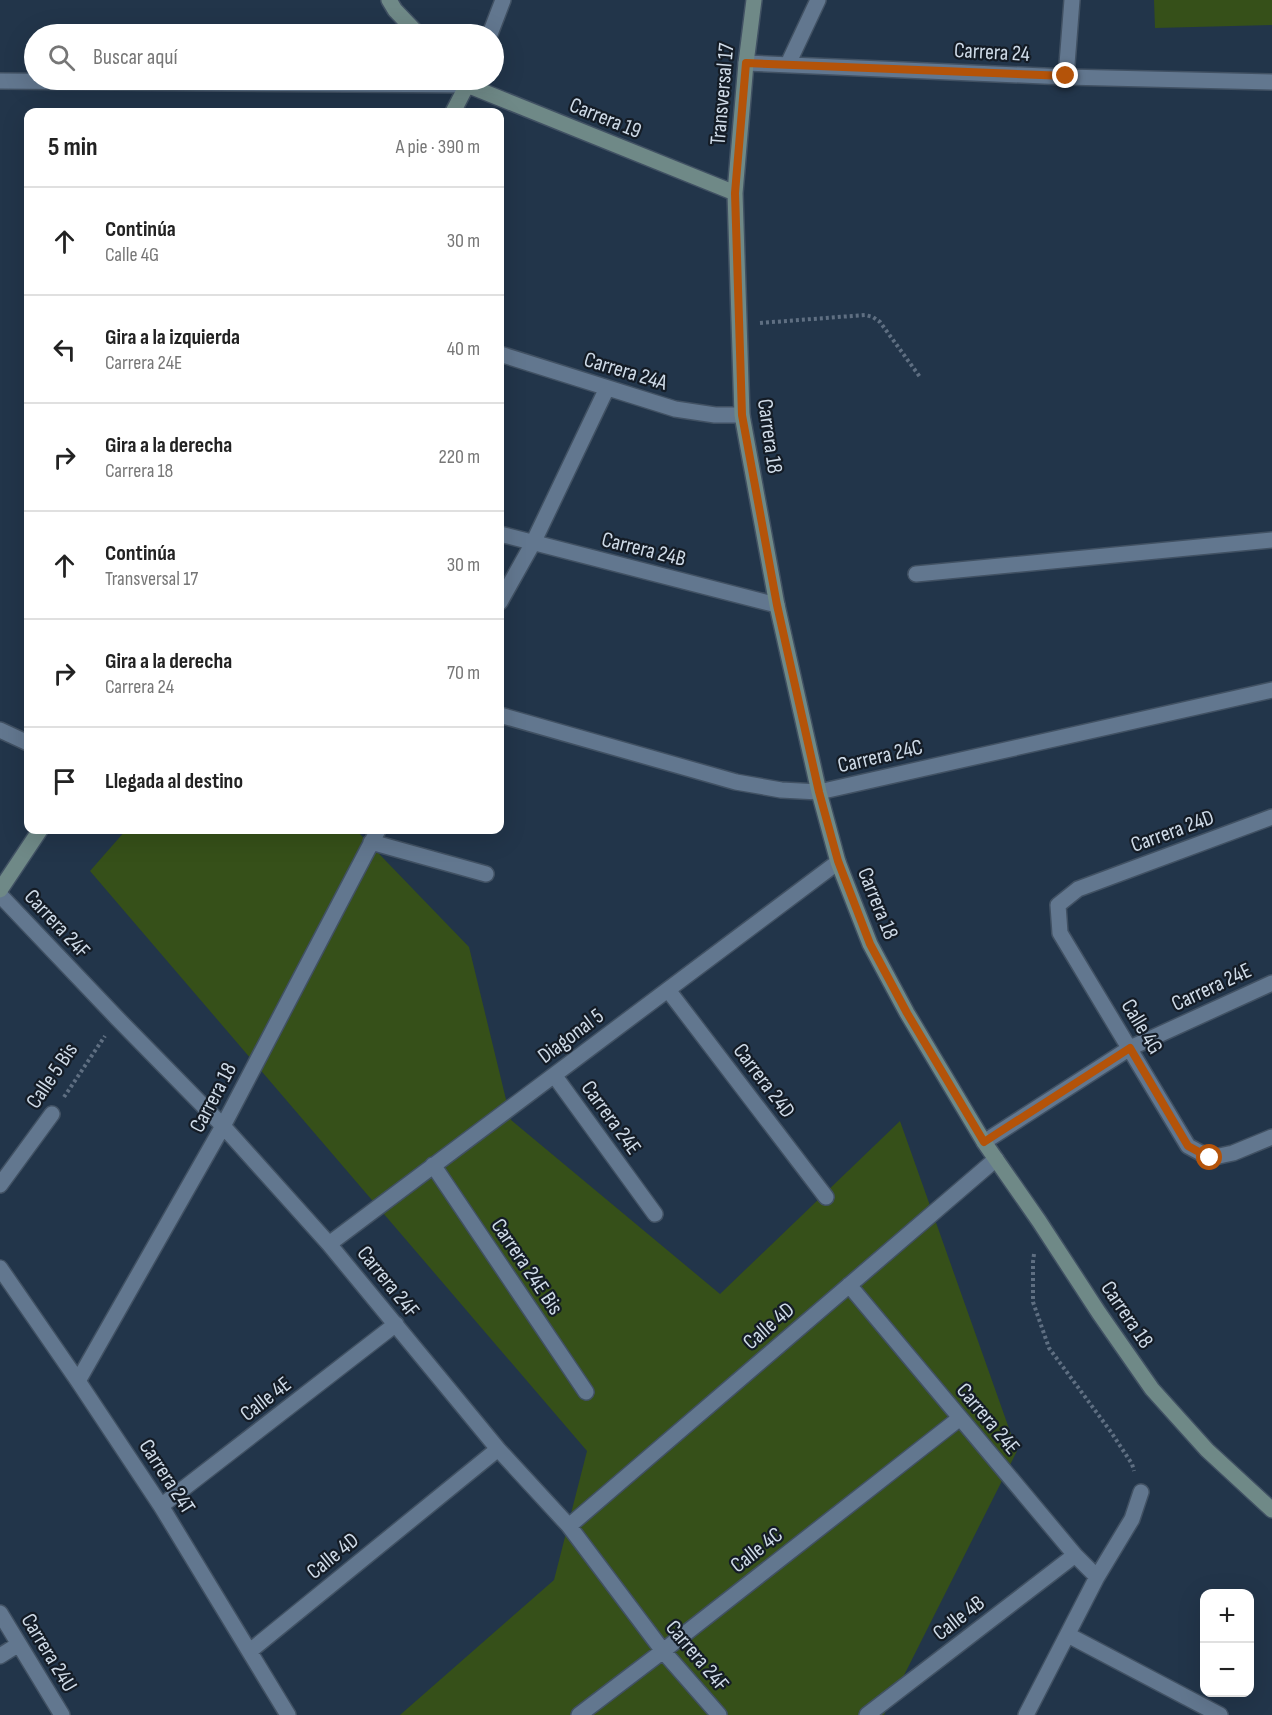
<!DOCTYPE html>
<html lang="es">
<meta charset="utf-8">
<style>
:root{--surface:#fff;--page:#f2f2f2;--text:#222;--muted:#767676;--line:#e0e0e0}
body{margin:0;font-family:"Sofia Sans Condensed",sans-serif;background:var(--page);color:var(--text)}
.controls{position:absolute;right:18px;bottom:18px;display:grid;overflow:hidden;border-radius:12px;box-shadow:0 6px 24px #0002}
.controls button{width:54px;height:54px;display:grid;place-items:center;padding:0;border:0;border-bottom:2px solid var(--line);background:var(--surface);color:var(--text);font:30px sans-serif}
.stop{position:absolute;width:18px;height:18px;margin:-14px;border:4px solid #b45309;border-radius:50%;background:#fff}
.stop.end{background:#b45309;border-color:#fff;box-shadow:0 2px 6px #0008}
.list{margin:0;padding:0;list-style:none}
h2{display:flex;justify-content:space-between;align-items:center;height:78px;margin:0;padding:0 24px;font-size:26px}
h2 small{font-size:20px;font-weight:400;color:var(--muted)}
.list li{display:grid;grid-template-columns:39px 1fr auto;gap:18px;align-items:center;box-sizing:border-box;height:108px;padding:0 24px;border-top:2px solid var(--line)}
.list b{display:block;font-size:22px;white-space:nowrap}
.list p{margin:0;font-size:20px;white-space:nowrap;color:var(--muted)}
.list em{font-size:20px;font-style:normal;color:var(--muted)}
.icon{flex:none;width:33px;height:33px;fill:none;stroke:currentColor;stroke-width:2;stroke-linecap:round;stroke-linejoin:round}
.map{position:relative;flex:none;width:1272px;height:1715px;overflow:hidden}
.search{position:absolute;background:var(--surface);box-shadow:0 6px 24px #0002;left:24px;top:24px;width:480px;height:66px;display:flex;align-items:center;gap:15px;box-sizing:border-box;padding:0 21px;border-radius:33px;color:var(--muted);font-size:22px}
.panel{position:absolute;background:var(--surface);box-shadow:0 6px 24px #0002;left:24px;top:108px;width:480px;height:726px;border-radius:12px}
.map>svg:first-child{display:block}
.green{fill:#365019}
.lines{fill:none;stroke-linecap:round;stroke-linejoin:round}
.street-casing{stroke:#415163;stroke-width:18}
.secondary-casing{stroke:#415163;stroke-width:18}
.path{stroke:#5f6f82;stroke-width:4;stroke-dasharray:3 3;stroke-linecap:butt}
.street{stroke:#62778f;stroke-width:15}
.secondary{stroke:#6f8987;stroke-width:15}
.route{stroke:#b45309;stroke-width:8}
.labels{text-anchor:middle;stroke-width:4.5;stroke-linejoin:round;paint-order:stroke}
.street-label{font-size:22px;fill:#cedae7;stroke:#141c26}
</style>
<div class="map">
<svg width="1272" height="1715" viewBox="0 0 1272 1715">
<rect width="100%" height="100%" fill="#22354a"/>
<path class="green" d="M1154,0H1272V25L1155,28Z
M126,830H356L469,947L511,1120L720,1294L900,1121L1017,1451L884,1715H400L554,1580L587,1451L90,871Z"/>
<g class="lines">
<g class="street-casing">
<path id="street" d="M490,34L503,0
M746,63L1066,77L1272,82
M788,64L818,0
M1066,77L1072,0
M0,81L467,85L469,80
M500,354L675,409L715,415H742
M500,534L777,605
M916,574L1272,540
M500,602L533,543L607,388
M500,715L736,782L781,790L819,792L1272,690
M0,730L28,743
M1272,817L1078,889L1058,905L1060,933L1188,1146L1210,1158L1233,1153L1272,1137
M371,842L486,874
M0,895L117,1018L223,1126L329,1244L498,1449L569,1526L663,1651L719,1715
M668,990L826,1197
M554,1075L655,1214
M984,1142L1130,1048L1272,983
M433,1165L586,1392
M0,1185L52,1114
M329,1244L838,862
M0,1268L78,1381L161,1506L288,1715
M849,1285L1075,1555L1097,1577
M78,1381L223,1126L378,830
M161,1506L396,1324
M569,1526L996,1159
M0,1613L62,1715
M1068,1635L1220,1715
M250,1651L498,1449
M0,1656L19,1644
M579,1715L663,1651L960,1418
M867,1715L1075,1555
M1026,1715L1097,1577L1132,1519L1141,1492"/>
</g>
<g class="secondary-casing">
<path id="secondary" d="M389,0L395,10L418,34
M754,0L746,63L735,193L742,415L777,605L819,792L838,862L870,944L907,1013L984,1142L1039,1221L1099,1313L1152,1389L1207,1450L1272,1510
M461,80L467,85L735,193
M453,112L467,85
M0,890L40,830"/>
</g>
<path class="path" d="M760,323L865,315L873,317L880,322L920,377
M64,1097L105,1036
M1034,1254L1033,1262V1302L1049,1348L1111,1432L1132,1464L1134,1471"/>
<use href="#street" class="street"/>
<use href="#secondary" class="secondary"/>
</g>
<g class="lines">
<path class="route" d="M1066,76L746,63L735,193L742,415L777,605L819,792L838,861L870,944L907,1013L984,1142L1130,1048L1188,1146L1210,1158"/>
</g>
<g class="labels">
<g class="street-label">
<text transform="translate(992 51) rotate(3)" y="8">Carrera 24</text>
<text transform="translate(721 94) rotate(-85)" y="8">Transversal 17</text>
<text transform="translate(606 117) rotate(22)" y="8">Carrera 19</text>
<text transform="translate(626 370) rotate(17)" y="8">Carrera 24A</text>
<text transform="translate(771 436) rotate(82)" y="8">Carrera 18</text>
<text transform="translate(644 548) rotate(14)" y="8">Carrera 24B</text>
<text transform="translate(880 755) rotate(-13)" y="8">Carrera 24C</text>
<text transform="translate(1172 830) rotate(-20)" y="8">Carrera 24D</text>
<text transform="translate(879 903) rotate(68)" y="8">Carrera 18</text>
<text transform="translate(58 923) rotate(47)" y="8">Carrera 24F</text>
<text transform="translate(1211 986) rotate(-25)" y="8">Carrera 24E</text>
<text transform="translate(1143 1026) rotate(59)" y="8">Calle 4G</text>
<text transform="translate(570 1035) rotate(-37)" y="8">Diagonal 5</text>
<text transform="translate(51 1075) rotate(-56)" y="8">Calle 5 Bis</text>
<text transform="translate(765 1080) rotate(53)" y="8">Carrera 24D</text>
<text transform="translate(212 1097) rotate(-62)" y="8">Carrera 18</text>
<text transform="translate(612 1117) rotate(54)" y="8">Carrera 24E</text>
<text transform="translate(528 1266) rotate(56)" y="8">Carrera 24E Bis</text>
<text transform="translate(389 1281) rotate(51)" y="8">Carrera 24F</text>
<text transform="translate(1128 1314) rotate(56)" y="8">Carrera 18</text>
<text transform="translate(768 1325) rotate(-41)" y="8">Calle 4D</text>
<text transform="translate(265 1398) rotate(-38)" y="8">Calle 4E</text>
<text transform="translate(989 1418) rotate(50)" y="8">Carrera 24E</text>
<text transform="translate(168 1476) rotate(57)" y="8">Carrera 24T</text>
<text transform="translate(756 1549) rotate(-38)" y="8">Calle 4C</text>
<text transform="translate(332 1555) rotate(-39)" y="8">Calle 4D</text>
<text transform="translate(958 1617) rotate(-38)" y="8">Calle 4B</text>
<text transform="translate(50 1652) rotate(59)" y="8">Carrera 24U</text>
<text transform="translate(698 1655) rotate(50)" y="8">Carrera 24F</text>
</g>
</g>
</svg>
<div class="controls">
<button>+</button>
<button>−</button>
</div>
<div class="stop" style="left:1210px;top:1158px"></div>
<div class="stop end" style="left:1066px;top:76px"></div>
<div class="search"><svg class="icon" aria-label="search" viewBox="0 0 24 24"><circle cx="10" cy="10" r="6"/><path d="M15 15l6 6"/></svg>Buscar aquí</div>
<section class="panel">
<h2>5 min<small>A pie · 390 m</small></h2>
<ul class="list">
<li><svg class="icon" aria-label="ahead" viewBox="0 0 24 24"><path d="M12 20V5M6 11l6-6 6 6"/></svg><div><b>Continúa</b><p>Calle 4G</p></div><em>30 m</em></li>
<li><svg class="icon" aria-label="left" viewBox="0 0 24 24"><path d="M17 20v-9H6M10 6l-5 5 5 5"/></svg><div><b>Gira a la izquierda</b><p>Carrera 24E</p></div><em>40 m</em></li>
<li><svg class="icon" aria-label="right" viewBox="0 0 24 24"><path d="M7 20v-9h11M14 6l5 5-5 5"/></svg><div><b>Gira a la derecha</b><p>Carrera 18</p></div><em>220 m</em></li>
<li><svg class="icon" aria-label="ahead" viewBox="0 0 24 24"><path d="M12 20V5M6 11l6-6 6 6"/></svg><div><b>Continúa</b><p>Transversal 17</p></div><em>30 m</em></li>
<li><svg class="icon" aria-label="right" viewBox="0 0 24 24"><path d="M7 20v-9h11M14 6l5 5-5 5"/></svg><div><b>Gira a la derecha</b><p>Carrera 24</p></div><em>70 m</em></li>
<li><svg class="icon" aria-label="arrive" viewBox="0 0 24 24"><path d="M6 21V4h12l-3 4 3 4H6"/></svg><div><b>Llegada al destino</b></div></li>
</ul>
</section>
</div>
